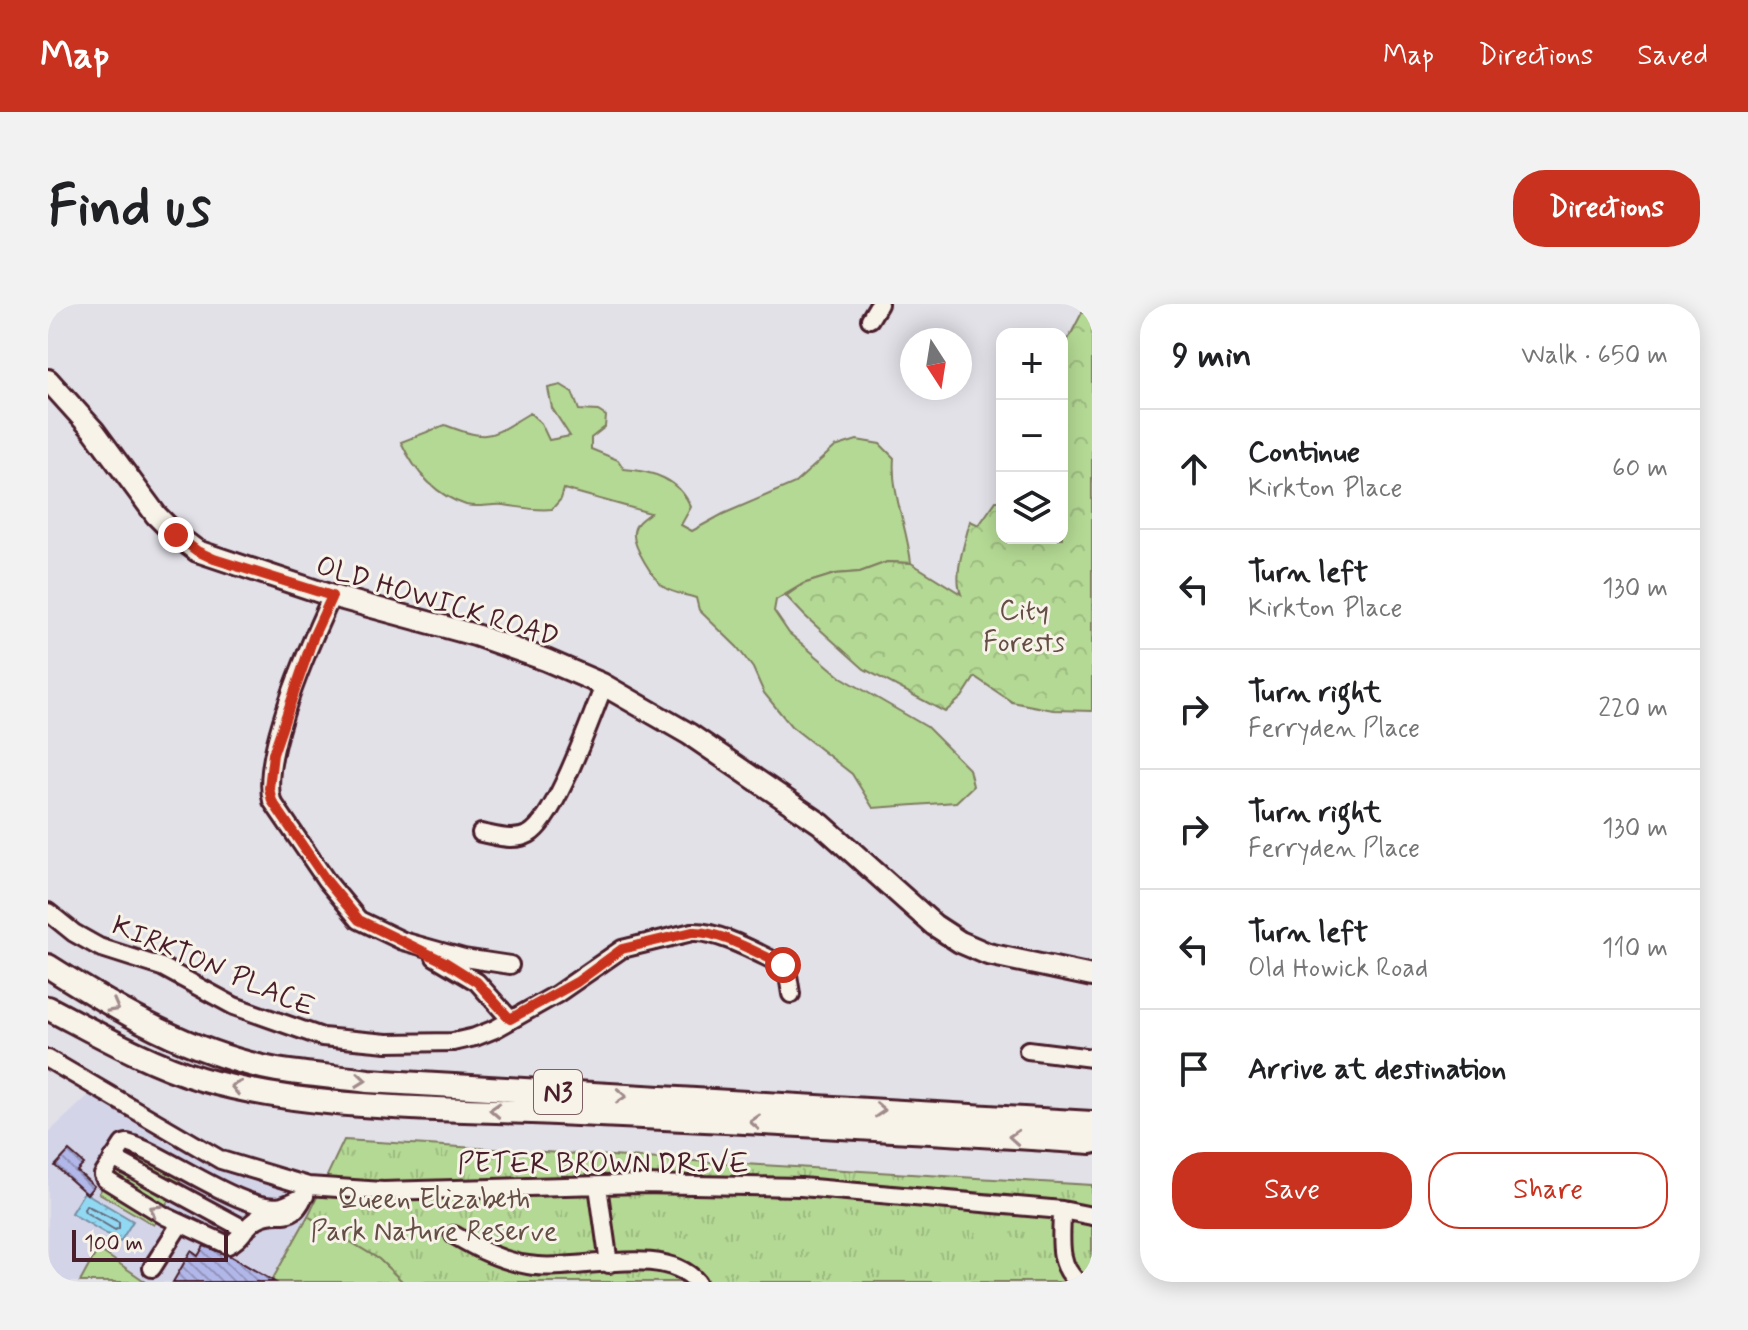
<!DOCTYPE html>
<meta charset="utf-8">
<style>
:root{--surface:#fff;--page:#f2f2f2;--text:#202124;--muted:#757577;--line:#e0e0e0;--accent:#c8321e}
body{margin:0;font-family:Mynerve,sans-serif;background:var(--page);color:var(--text)}
.controls{position:absolute;right:24px;top:24px;display:grid;overflow:hidden;border-radius:16px;box-shadow:0 4px 20px #0003}
.controls button{width:72px;height:72px;display:grid;place-items:center;padding:0;border:0;border-bottom:2px solid var(--line);background:var(--surface);color:var(--text);font:40px sans-serif}
.compass{position:absolute;left:852px;top:24px;width:72px;height:72px;border-radius:50%;background:var(--surface);box-shadow:0 4px 20px #0003;rotate:168deg}
.scale{position:absolute;left:24px;bottom:20px;width:156px;box-sizing:border-box;padding-left:8px;border:4px solid #4a1f2b;border-top:0;font-size:22px;line-height:28px;white-space:nowrap;color:#4a1f2b;-webkit-text-stroke:6px #f7f3e8;paint-order:stroke}
.stop{position:absolute;width:24px;height:24px;margin:-18px;border:6px solid #c8321e;border-radius:50%;background:#fff}
.stop.end{background:#c8321e;border-color:#fff;box-shadow:0 2px 8px #0008}
.list{margin:0;padding:0;list-style:none}
h2{display:flex;justify-content:space-between;align-items:center;height:104px;margin:0;padding:0 32px;font-size:34px}
h2 small{font-size:26px;font-weight:400;color:var(--muted)}
.list li{display:grid;grid-template-columns:52px 1fr auto;gap:24px;align-items:center;box-sizing:border-box;height:120px;padding:0 32px;border-top:2px solid var(--line)}
.list b{display:block;font-size:30px;white-space:nowrap}
.list p{margin:0;font-size:26px;white-space:nowrap;color:var(--muted)}
.list em{font-size:26px;font-style:normal;color:var(--muted)}
.actions{display:flex;gap:16px;padding:24px 32px}
.actions a{flex:1;padding:18px 0;border:2px solid var(--accent);border-radius:32px;text-align:center;font-size:28px;color:var(--accent)}
.actions .main{background:var(--accent);color:#fff}
.icon{flex:none;width:44px;height:44px;fill:none;stroke:currentColor;stroke-width:2;stroke-linecap:round;stroke-linejoin:round}
.map{position:relative;flex:none;width:1044px;height:978px;overflow:hidden;border-radius:32px}
header{display:flex;align-items:center;gap:48px;box-sizing:border-box;height:112px;padding:0 40px;background:var(--accent);color:#fff}
header strong{font-size:38px}
nav{display:flex;gap:44px;margin-inline-start:auto;font-size:28px}
.intro{display:flex;align-items:center;justify-content:space-between;box-sizing:border-box;height:192px;padding:0 48px}
h1{margin:0;font-size:56px}
.button{padding:20px 36px;border-radius:32px;background:var(--accent);color:#fff;font-size:28px;font-weight:700}
main{display:flex;gap:48px;padding:0 48px}
aside{flex:1;background:var(--surface);border-radius:32px;box-shadow:0 4px 20px #0003}
.map>svg:first-child{display:block}
.built{fill:#d3d4e8}
.grass{fill:#b4d994;stroke:#7f7c60;stroke-width:2}
.forest{fill:url(#forest-crowns);stroke:#7f7c60;stroke-width:2}
.park{fill:url(#park-tufts);stroke:#7f7c60;stroke-width:2}
.water{fill:url(#water-ripples);stroke:#758fa3;stroke-width:2}
.lines{fill:none;stroke-linecap:round;stroke-linejoin:round}
.shore{stroke:#66697b;stroke-width:2}
.building{fill:url(#building-back-hatch);stroke:#4a1f2b;stroke-width:2}
.minor-casing{stroke:#4a1f2b;stroke-width:22}
.major-casing{stroke:#4a1f2b;stroke-width:26}
.highway-casing{stroke:#4a1f2b;stroke-width:28}
.minor{stroke:#f7f3e8;stroke-width:16}
.major{stroke:#f7f3e8;stroke-width:20}
.highway{stroke:#f7f3e8;stroke-width:22}
.oneway{stroke:#a0898a}
.route{stroke:#c8321e;stroke-width:10}
.labels{text-anchor:middle;stroke-width:6;stroke-linejoin:round;paint-order:stroke}
.shield{fill:#f7f3e8;stroke:#7e5f64;stroke-width:2}
.shield-label{font-size:26px;font-weight:bold;fill:#4a1f2b}
.street-label{font-size:28px;fill:#4a1f2b;stroke:#f7f3e8}
.park-label{font-size:28px;fill:#644e45;stroke:#f7f3e8}
</style>
<header>
<strong>Map</strong>
<nav><a>Map</a><a>Directions</a><a>Saved</a></nav>
</header>
<div class="intro"><h1>Find us</h1><a class="button">Directions</a></div>
<main>
<div class="map">
<svg width="1044" height="978" viewBox="0 0 1044 978">
<defs>
<pattern id="forest-crowns" width="20" height="18" patternUnits="userSpaceOnUse" patternTransform="scale(2)"><rect width="20" height="18" fill="#b4d994"/><path d="M2 6a3 3 0 1 1 6 0M12 15a3 3 0 1 1 6 0" fill="none" stroke="#9cba80"/></pattern>
<pattern id="park-tufts" width="24" height="20" patternUnits="userSpaceOnUse" patternTransform="scale(2)"><rect width="24" height="20" fill="#b4d994"/><path d="M3 7l-1-3M5 7V3M7 7l1-3M15 17l-1-3M17 17v-4M19 17l1-3" fill="none" stroke="#9cba80"/></pattern>
<pattern id="water-ripples" width="26" height="14" patternUnits="userSpaceOnUse" patternTransform="scale(2)"><rect width="26" height="14" fill="#91d9f3"/><path d="M2 4q2-2 4 0t4 0M15 11q2-2 4 0t4 0" fill="none" stroke="#7fbad0"/></pattern>
<pattern id="building-back-hatch" width="6" height="6" patternUnits="userSpaceOnUse" patternTransform="scale(2)"><rect width="6" height="6" fill="#b1b7e8"/><path d="M-1 5l2 2M0 0l6 6M5-1l2 2" fill="none" stroke="#9294bc"/></pattern>
</defs>
<rect width="100%" height="100%" fill="#e2e1e8"/>
<filter id="ink" filterUnits="userSpaceOnUse"><feTurbulence type="fractalNoise" baseFrequency=".0125" numOctaves="2"/><feDisplacementMap in="SourceGraphic" scale="16" xChannelSelector="R" yChannelSelector="G"/><feConvolveMatrix kernelMatrix="1 2 1 2 8 2 1 2 1" color-interpolation-filters="sRGB"/></filter>
<g filter="url(#ink)">
<path class="built" d="M41,791L132,845L202,877L271,891L222,978H0V829Z"/>
<path class="grass" d="M513,81L524,88L531,106L550,107L558,112L557,123L543,134V145L570,156L576,165C605,167 631,175 643,203L633,221L644,227L675,210L747,179L787,143L809,136L832,140L846,154C843,190 859,222 863,259L839,258L812,268L787,270L755,280L728,296L726,307L741,329L793,373L879,423L921,465L925,482L908,498L825,504L804,470L743,422L716,389L705,364L689,343L651,306L648,294C639,291 625,289 617,284C606,276 584,242 586,228C587,218 596,214 602,209L516,185L513,195L504,205C487,207 472,203 455,201C443,200 429,204 418,201C387,191 366,166 353,138L397,121C443,139 442,132 482,109L493,119L501,136L522,132L504,104L500,84Z
M84,833L139,865L106,921L51,889Z
M260,912L331,955L355,978H223Z
M50,945L98,978H32Z"/>
<path class="forest" d="M1044,0V407L1005,406L964,398L927,373L914,393L897,408L816,365L757,312L738,292L755,280L787,270L812,268L839,258L863,259L913,290C905,270 917,239 922,217L931,221L948,197H954V234H1014V47L1038,1Z"/>
<path class="park" d="M296,836L1044,881V978H355L331,955L260,912Z"/>
<path class="water" d="M36,888L85,917L72,938L23,909Z"/>
<g class="lines">
<path class="shore" d="M38,901L71,918V924L67,926L37,908L36,905Z"/>
</g>
<path class="building" d="M21,847L36,860L29,867L46,882L39,890L7,862Z
M156,942L182,952L227,978H125L143,947L150,952Z"/>
<g class="lines">
<g class="minor-casing">
<path id="minor" d="M822,15L831,0
M284,292C263,337 212,451 224,497L278,576L311,616L355,637L416,654L462,661
M433,529C449,532 466,538 481,530C508,515 543,413 556,382
M0,608L26,629L51,643L114,663L186,702L274,733L339,739L405,738L427,733L447,725L509,690L574,645L644,628C670,626 711,650 735,661L740,671L743,690
M387,653L429,678L462,715
M980,746L1044,754
M0,755L173,856L260,882L335,887L593,880L753,883L1014,906L1044,912
M65,854L198,926
M550,882L561,960
M257,892C249,895 242,900 234,902C195,910 118,849 79,839L75,840L55,871L57,875L117,912L180,941C193,936 197,922 209,915C233,901 245,926 260,882
M1014,906C1014,932 1008,960 1030,978
M406,931C430,945 453,957 480,961C528,969 615,938 649,978
M104,964L132,920"/>
</g>
<g class="major-casing">
<path id="major" d="M0,76L46,127L108,211L128,231L149,247L284,292L427,331L498,356L554,380L641,430L773,520L886,621L912,638L940,650L1044,672"/>
</g>
<g class="highway-casing">
<path id="highway" d="M0,662C71,707 144,750 229,766C259,771 290,773 320,777L1044,819
M0,704C50,730 100,759 153,775C263,807 394,804 507,809C686,817 865,826 1044,838"/>
</g>
<use href="#minor" class="minor"/>
<use href="#major" class="major"/>
<use href="#highway" class="highway"/>
</g>
<defs><path id="oneway-chevron" d="M-2-3.5L2.5 0L-2 3.5" fill="none" stroke-width="1.6" stroke-linecap="round" stroke-linejoin="round" transform="scale(2)"/></defs>
<g class="oneway">
<use href="#oneway-chevron" transform="translate(66 703) rotate(29)"/>
<use href="#oneway-chevron" transform="translate(313 776) rotate(6)"/>
<use href="#oneway-chevron" transform="translate(188 783) rotate(-167)"/>
<use href="#oneway-chevron" transform="translate(573 792) rotate(3)"/>
<use href="#oneway-chevron" transform="translate(447 806) rotate(-177)"/>
<use href="#oneway-chevron" transform="translate(832 806) rotate(3)"/>
<use href="#oneway-chevron" transform="translate(707 818) rotate(-177)"/>
<use href="#oneway-chevron" transform="translate(966 833) rotate(-176)"/>
<use href="#oneway-chevron" transform="translate(107 906) rotate(-148)"/>
</g>
</g>
<g class="lines" filter="url(#ink)">
<path class="route" d="M128,231L149,247L166,255L284,292L266,331L225,450L221,484L224,497L278,576L311,616L397,658L429,678L462,715L529,678L574,645L644,628C670,626 711,650 735,661"/>
</g>
<g class="labels">
<rect class="shield" x="486" y="766" width="48" height="44" rx="6"/>
<g class="shield-label">
<text x="510" y="797">N3</text>
</g>
<g class="street-label">
<text transform="translate(390 296) rotate(17)" y="10">OLD HOWICK ROAD</text>
<text transform="translate(166 661) rotate(23)" y="10">KIRKTON PLACE</text>
<text x="555" y="868">PETER BROWN DRIVE</text>
</g>
<g class="park-label">
<text x="976" y="315">City<tspan x="976" dy="32">Forests</tspan></text>
<text x="386" y="904">Queen Elizabeth<tspan x="386" dy="32">Park Nature Reserve</tspan></text>
</g>
</g>
</svg>
<div class="controls">
<button>+</button>
<button>−</button>
<button><svg class="icon" aria-label="layers" viewBox="0 0 24 24"><path d="M12 4l9 5-9 5-9-5zM3 14l9 5 9-5"/></svg></button>
</div>
<svg class="compass" viewBox="-18 -18 36 36"><path d="M0-13l5 13h-10z" fill="#e53935"/><path d="M0 13l5-13h-10z" fill="#757577"/></svg>
<div class="scale">100 m</div>
<div class="stop" style="left:735px;top:661px"></div>
<div class="stop end" style="left:128px;top:231px"></div>
</div>
<aside>
<h2>9 min<small>Walk · 650 m</small></h2>
<ul class="list">
<li><svg class="icon" aria-label="ahead" viewBox="0 0 24 24"><path d="M12 20V5M6 11l6-6 6 6"/></svg><div><b>Continue</b><p>Kirkton Place</p></div><em>60 m</em></li>
<li><svg class="icon" aria-label="left" viewBox="0 0 24 24"><path d="M17 20v-9H6M10 6l-5 5 5 5"/></svg><div><b>Turn left</b><p>Kirkton Place</p></div><em>130 m</em></li>
<li><svg class="icon" aria-label="right" viewBox="0 0 24 24"><path d="M7 20v-9h11M14 6l5 5-5 5"/></svg><div><b>Turn right</b><p>Ferryden Place</p></div><em>220 m</em></li>
<li><svg class="icon" aria-label="right" viewBox="0 0 24 24"><path d="M7 20v-9h11M14 6l5 5-5 5"/></svg><div><b>Turn right</b><p>Ferryden Place</p></div><em>130 m</em></li>
<li><svg class="icon" aria-label="left" viewBox="0 0 24 24"><path d="M17 20v-9H6M10 6l-5 5 5 5"/></svg><div><b>Turn left</b><p>Old Howick Road</p></div><em>110 m</em></li>
<li><svg class="icon" aria-label="arrive" viewBox="0 0 24 24"><path d="M6 21V4h12l-3 4 3 4H6"/></svg><div><b>Arrive at destination</b></div></li>
</ul>
<div class="actions"><a class="main">Save</a><a>Share</a></div>
</aside>
</main>
